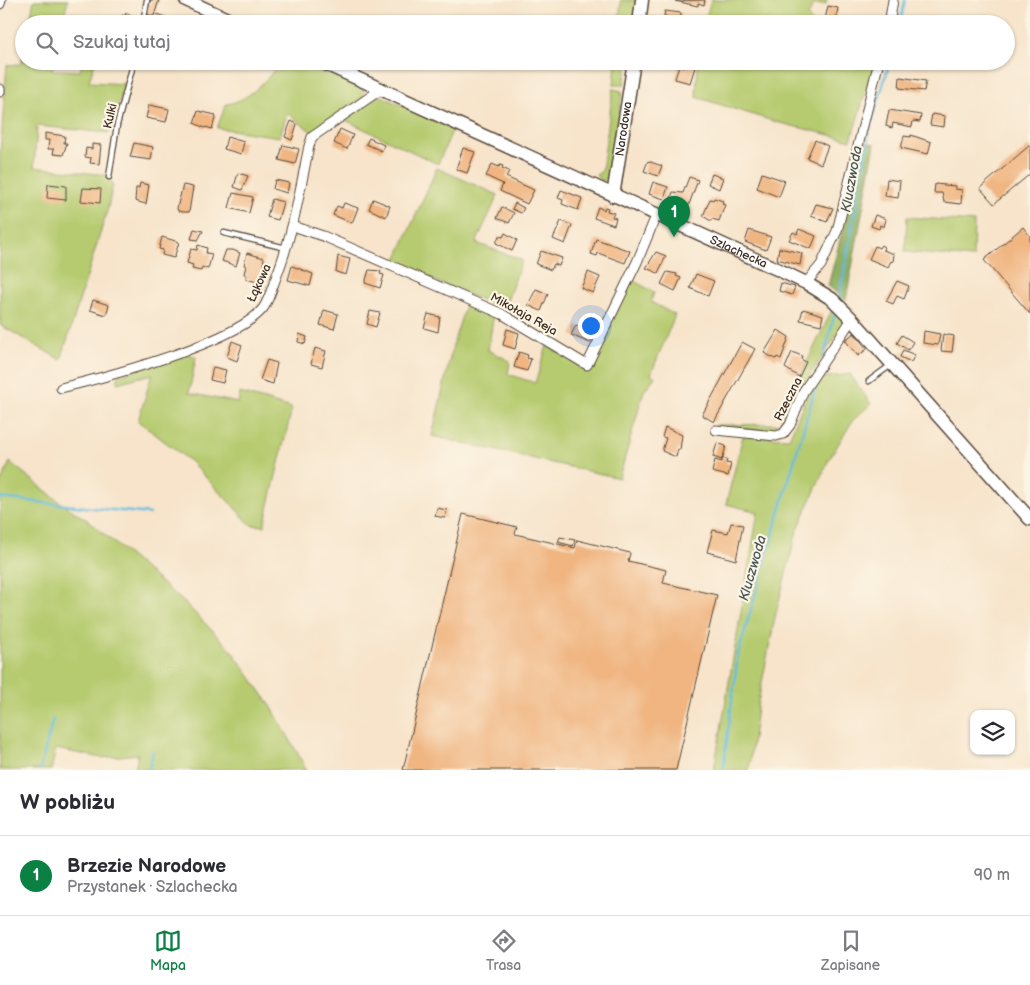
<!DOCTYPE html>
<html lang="pl">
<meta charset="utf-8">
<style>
:root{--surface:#fff;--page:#f2f2f3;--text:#2b2b33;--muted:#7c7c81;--line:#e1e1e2;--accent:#0b8043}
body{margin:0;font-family:"Balsamiq Sans",sans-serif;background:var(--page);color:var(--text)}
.controls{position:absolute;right:15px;bottom:15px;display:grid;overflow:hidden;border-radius:10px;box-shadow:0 1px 4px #0004}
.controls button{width:45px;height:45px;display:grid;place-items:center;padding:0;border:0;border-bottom:1px solid var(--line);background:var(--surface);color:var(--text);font:25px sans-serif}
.you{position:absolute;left:590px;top:325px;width:18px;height:18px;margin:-12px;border:4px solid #fff;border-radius:50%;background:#1a73e8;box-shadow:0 0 0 8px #1a73e833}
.badge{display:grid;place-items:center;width:32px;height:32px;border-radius:50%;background:var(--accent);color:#fff;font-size:16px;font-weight:700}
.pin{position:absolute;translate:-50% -41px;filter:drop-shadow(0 1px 2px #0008)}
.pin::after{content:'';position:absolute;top:26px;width:18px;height:15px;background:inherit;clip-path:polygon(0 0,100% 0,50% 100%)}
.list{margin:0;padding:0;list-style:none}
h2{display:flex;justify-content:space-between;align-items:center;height:65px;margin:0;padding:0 20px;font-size:21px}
h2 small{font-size:16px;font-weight:400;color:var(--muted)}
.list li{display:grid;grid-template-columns:32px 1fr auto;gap:15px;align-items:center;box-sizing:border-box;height:80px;padding:0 20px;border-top:1px solid var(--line)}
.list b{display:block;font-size:19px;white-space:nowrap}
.list p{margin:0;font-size:16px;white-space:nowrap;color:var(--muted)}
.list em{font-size:16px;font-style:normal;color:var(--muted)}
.icon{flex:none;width:28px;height:28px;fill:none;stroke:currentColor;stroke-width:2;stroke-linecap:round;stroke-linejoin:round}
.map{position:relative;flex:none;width:1030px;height:770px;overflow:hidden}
.search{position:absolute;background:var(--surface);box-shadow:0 1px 4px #0004;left:15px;right:15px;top:15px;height:55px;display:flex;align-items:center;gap:12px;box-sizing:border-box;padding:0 18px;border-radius:28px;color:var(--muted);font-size:19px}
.sheet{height:145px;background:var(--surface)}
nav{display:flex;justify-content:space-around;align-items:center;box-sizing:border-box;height:70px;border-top:1px solid var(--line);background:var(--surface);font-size:14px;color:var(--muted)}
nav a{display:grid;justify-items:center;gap:2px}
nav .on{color:var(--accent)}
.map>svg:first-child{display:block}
.green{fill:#b6cb70;stroke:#787a47}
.forest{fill:#90af62;stroke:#666c40}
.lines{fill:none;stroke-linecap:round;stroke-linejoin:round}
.stream{stroke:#60bbdd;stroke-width:2.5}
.building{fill:#f0b581}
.lane-casing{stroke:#574638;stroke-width:7}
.street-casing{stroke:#574638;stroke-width:11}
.secondary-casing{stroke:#574638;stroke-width:15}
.lane{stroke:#fff;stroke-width:4.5}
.street{stroke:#fff;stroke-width:9}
.secondary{stroke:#fff;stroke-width:12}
.labels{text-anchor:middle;stroke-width:4.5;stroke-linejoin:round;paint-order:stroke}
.street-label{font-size:12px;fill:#3b2a1e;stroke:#fcf5e5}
.water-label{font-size:14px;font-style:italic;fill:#465657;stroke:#fcf5e5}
</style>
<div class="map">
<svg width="1030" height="770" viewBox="0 0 1030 770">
<rect width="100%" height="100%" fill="#fcf5e5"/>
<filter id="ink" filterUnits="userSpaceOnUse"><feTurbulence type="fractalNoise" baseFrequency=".02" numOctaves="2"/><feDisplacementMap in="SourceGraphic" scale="10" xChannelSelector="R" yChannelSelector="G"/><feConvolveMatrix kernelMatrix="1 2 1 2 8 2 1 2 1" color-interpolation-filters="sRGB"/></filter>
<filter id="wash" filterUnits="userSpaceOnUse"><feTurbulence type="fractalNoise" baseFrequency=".0096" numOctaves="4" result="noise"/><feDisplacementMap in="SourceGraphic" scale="20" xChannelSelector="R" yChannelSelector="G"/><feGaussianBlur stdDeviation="1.12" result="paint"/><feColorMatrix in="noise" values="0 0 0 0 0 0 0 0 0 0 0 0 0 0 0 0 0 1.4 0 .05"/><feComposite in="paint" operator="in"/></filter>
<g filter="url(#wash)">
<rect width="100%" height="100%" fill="#f7e4cb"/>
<path class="green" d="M34,0H68L62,24H29Z
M621,0H636L633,24H619Z
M711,0H827L826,4L813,5L808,16L814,24H704Z
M24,50V61H54L52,70L80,71L83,61H95L89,82L125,84L109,133L37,126L34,167L106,175L113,183L108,208L61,360L0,325V154L7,65L21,64Z
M281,61H306L364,90L363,98L312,132L287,113L280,137L217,128L226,104C248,102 269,78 281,61Z
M616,61H628L624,85H614Z
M698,61H875L851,140L776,122L696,97Z
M613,89L622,91L611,176L601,182L596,175L602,171Z
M379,95L453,129L438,164L345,120Z
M437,168L498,195L476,243L522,260L504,309L394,264Z
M907,217L974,222L973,258L905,252Z
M632,280L654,292L651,302L675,315L651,374L655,377L644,391L619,478L432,436L454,341L466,303L494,313L488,350L510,361L508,374L535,383L547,346L587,368Z
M833,308L846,321L800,390L784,427L772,431L716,428V425L780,424L793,387H795Z
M186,353L196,357L189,393L238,403L240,393L292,408L264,526L251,525L190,461L138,421L152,374L117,383L119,375Z
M828,362L822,378L850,374L871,404L853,420L828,461L797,531L776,613L757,707L749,770H714L758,512L726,504L743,436L789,438L811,386Z
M10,462L61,503L90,522L186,604L232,651L271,706L307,770H135L138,754L102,758L56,749L51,770H0V484Z"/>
<path class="forest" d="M865,142L875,144L846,300L828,286Z"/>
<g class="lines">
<path class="stream" d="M900,24L905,0
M839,299L869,133L890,61
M824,355L836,309
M0,498L150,514
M40,770L53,719
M149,770L153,751
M723,770L738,654L819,376"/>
</g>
<g id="blocks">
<path class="building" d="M151,0H159L154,16L146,14Z
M705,0L704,5L698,3V6L675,1Z
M828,6L838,8L835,24H824Z
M665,11L681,13L680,24H667L668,17L664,16Z
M126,13L135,19L133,24H120L122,15L125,16Z
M158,14L170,19L167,24H154Z
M261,61H278L273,69Z
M685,64L695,67L690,83L675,79L679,65L684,67Z
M900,77L926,81L924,91L899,88Z
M149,105L169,109L166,122L146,118Z
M889,110L921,115L920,122L913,121L912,127L893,123L892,128L886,126Z
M198,111L216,115L212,129L206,127L205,128L194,123Z
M932,114L945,116L944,127L930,125Z
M291,121L297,124L292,140L285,137Z
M340,129L353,135L347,149L334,143Z
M45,133L65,136L64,143H67L63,155L53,154L54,149H48L49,140H45Z
M911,135L931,142L928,154L901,148L904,136L911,137Z
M227,137L244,142L241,154L224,149Z
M369,138L384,145L382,151L366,144Z
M815,140L828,146L821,164L807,158Z
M134,143L153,147L151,160L130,157Z
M92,144L101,145L99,164L90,163L91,158L85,157L86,148L92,149Z
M283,145L299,149L295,164L279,160Z
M1030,145V174L994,204L980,188Z
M463,148L475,152L467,173L456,169Z
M648,161L662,166L658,176L644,171Z
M492,164L499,167L500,165L503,166L502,168L509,171L506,177L534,190L527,204L500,191L503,184L486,176Z
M238,173L248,176L242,190L234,187Z
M762,173L785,181L779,197L757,188Z
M712,174L723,178L719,189L708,184Z
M689,177L698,180L687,210L680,208L679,211L674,209L676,206L669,204L673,192L683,193Z
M887,179L900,181L898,198L885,196Z
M275,180L289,183L287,193L273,189Z
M653,182L668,187L664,199L649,194Z
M140,183L149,185L146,204L135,201L136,188H139Z
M48,184L66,186V200L47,198Z
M935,184L955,186V189L962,190L961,204L944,202L942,193H934Z
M183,185L193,187L189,212H184L178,211L177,208Z
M83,188L101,189L100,203L81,201Z
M561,190L582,198L578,210L562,204L563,200L558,198Z
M233,193L253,197L249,213L229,208Z
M714,198L723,201L722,204L725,205L719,221L712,219L711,221L703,216L710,199L713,200Z
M272,199L283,202L278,220L267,217Z
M373,199L390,206L386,217L369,209Z
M344,203L358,208L352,223L333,215L337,206L342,208Z
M515,203L524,208L521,213L512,209Z
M816,204L833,208L827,222L811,216Z
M502,207L514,213L509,223L497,218Z
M598,207L604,210L605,207L608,208L607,211L614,213L612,217L616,218L614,225L594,218Z
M875,215L886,219L884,227L880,225L879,229L871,226Z
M561,221L572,225L565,244L553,239Z
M1023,227L1030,236V314L984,260Z
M194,229L203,231L198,240L191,239Z
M799,229L816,236L811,249L789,240L793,232L797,234Z
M749,230L771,237L766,250L745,242Z
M505,233L517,240L512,251L496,243L499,236L503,237Z
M162,237L179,242L174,258L162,255L163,250L159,249Z
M596,239L630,251L625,263L598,253L597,256L591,254Z
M198,245L207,248L206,253L212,254L208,269L202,267L201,271L192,269L193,265L187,263L191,249L197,250Z
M881,245L884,247L883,250L894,254L893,262L891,261L888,267L869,259L875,246L879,248Z
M779,248L802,253L800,265L777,259Z
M226,250H233L240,253L236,266L222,261Z
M541,251L562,258L559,266L554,264L551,270L536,264Z
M656,252L666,256L658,273L646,268Z
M247,253L264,258L263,265L266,266L261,283L246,279L247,275L244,274L246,266L244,265Z
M338,256L350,259L346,275L336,272Z
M292,266L313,274L310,286L288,280Z
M369,270L381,271L380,274L384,275L380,288L365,283Z
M588,272L600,277L593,293L581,288Z
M667,272L677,274L676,276L681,278L675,291L661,284Z
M696,274L714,281L708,296L690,288Z
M897,281L909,286L904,299L897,296L893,304L886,301Z
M781,283L795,287L792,295L779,291Z
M536,289L548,294L541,311L528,305Z
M93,300L109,305L106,315L90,310Z
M803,309L823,315L821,325L800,320Z
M324,310L338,314L334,329L320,325Z
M370,311L380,313L376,327L367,324Z
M428,314L440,317L438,332L424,328Z
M576,325L594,333L590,343L571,335Z
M507,329L519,333L515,349L503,345Z
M778,330L789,337L781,359L777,357L776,359L764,353Z
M924,331L940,334L938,345L923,343Z
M854,333L867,349L858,356L845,340Z
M299,334L307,337L305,344L298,342Z
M943,334L954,336L952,352L941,351Z
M902,335L913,342L908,350L897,343Z
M232,341L242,345L237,361L227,357Z
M742,342L755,349L714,422L702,415Z
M315,348L326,351L322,367L311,364Z
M903,350L915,355L911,362L900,357Z
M519,352L528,355L527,358L531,359L527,371L514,367Z
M792,352L802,356L801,359L806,362L799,377L785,368Z
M267,360L277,363L273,384L260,380Z
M213,367L226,370L223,383L210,380Z
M665,427L682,435L680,450L678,449L676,457L662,451L666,438L662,437Z
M717,443L726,446L722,460L713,457Z
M722,458L727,459L726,463L731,464L728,476L712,472L715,460L722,462Z
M437,508L447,510L445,518L435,516Z
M463,514L517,527L515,534L575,548L577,540L630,553L628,561L666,570L663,583L717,595L676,770H403Z
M731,523L743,525L736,560L707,552L713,530L728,533Z
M560,537L575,540L573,546L558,542Z"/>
</g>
</g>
<g filter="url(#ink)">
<use href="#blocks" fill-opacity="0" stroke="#574638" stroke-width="1"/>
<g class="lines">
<g class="lane-casing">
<path id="lane" d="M143,24L147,0
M109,177L117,125L134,61
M224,233L286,248
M869,381L891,365"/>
</g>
<g class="street-casing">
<path id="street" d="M0,4L1,0
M889,24L893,0
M0,89V92
M293,226L323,236L502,314L587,365L637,262L656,216
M806,283L821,265L837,231L879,61
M61,388C105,377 239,342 264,307C270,297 273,285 277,275C293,233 300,190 309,146L312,137L380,90
M716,430L776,436L783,434L790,425L803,392L852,319"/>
</g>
<g class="secondary-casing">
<g id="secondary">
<path d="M186,0L238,24"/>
<path d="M639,24L642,0"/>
<path id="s1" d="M319,61L779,270L806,283L832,299L852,319L1030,519"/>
<path id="s2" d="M613,196L634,61"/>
</g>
</g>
<use href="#lane" class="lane"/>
<use href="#street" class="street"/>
<use href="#secondary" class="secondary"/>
</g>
</g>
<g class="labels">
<g class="street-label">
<text transform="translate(110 116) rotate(-77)" y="4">Kulki</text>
<text dy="4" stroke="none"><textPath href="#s2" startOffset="68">Narodowa</textPath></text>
<text dy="4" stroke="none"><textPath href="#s1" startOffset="461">Szlachecka</textPath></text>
<text transform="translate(259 283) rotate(-65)" y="4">Łąkowa</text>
<text transform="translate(524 314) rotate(29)" y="4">Mikołaja Reja</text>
<text transform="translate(788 399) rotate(-63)" y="4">Rzeczna</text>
</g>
<g class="water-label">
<text transform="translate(851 179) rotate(-80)" y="5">Kluczwoda</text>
<text transform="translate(752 568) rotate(-74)" y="5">Kluczwoda</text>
</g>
</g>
</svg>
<div class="controls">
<button><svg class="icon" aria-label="layers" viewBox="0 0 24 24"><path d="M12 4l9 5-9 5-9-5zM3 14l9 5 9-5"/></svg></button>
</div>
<div class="you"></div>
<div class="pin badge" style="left:674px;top:237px">1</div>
<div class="search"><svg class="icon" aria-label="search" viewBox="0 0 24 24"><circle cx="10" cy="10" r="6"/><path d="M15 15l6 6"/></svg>Szukaj tutaj</div>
</div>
<section class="sheet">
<h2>W pobliżu<small></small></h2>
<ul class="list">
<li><span class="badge">1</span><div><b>Brzezie Narodowe</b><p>Przystanek · Szlachecka</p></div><em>90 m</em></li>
</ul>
</section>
<nav>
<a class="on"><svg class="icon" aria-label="map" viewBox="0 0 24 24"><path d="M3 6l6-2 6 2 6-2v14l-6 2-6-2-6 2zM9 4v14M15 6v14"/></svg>Mapa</a>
<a><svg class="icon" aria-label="directions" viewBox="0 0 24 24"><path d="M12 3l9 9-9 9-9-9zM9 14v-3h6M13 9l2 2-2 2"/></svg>Trasa</a>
<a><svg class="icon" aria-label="saved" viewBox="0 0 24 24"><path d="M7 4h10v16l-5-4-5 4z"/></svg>Zapisane</a>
</nav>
